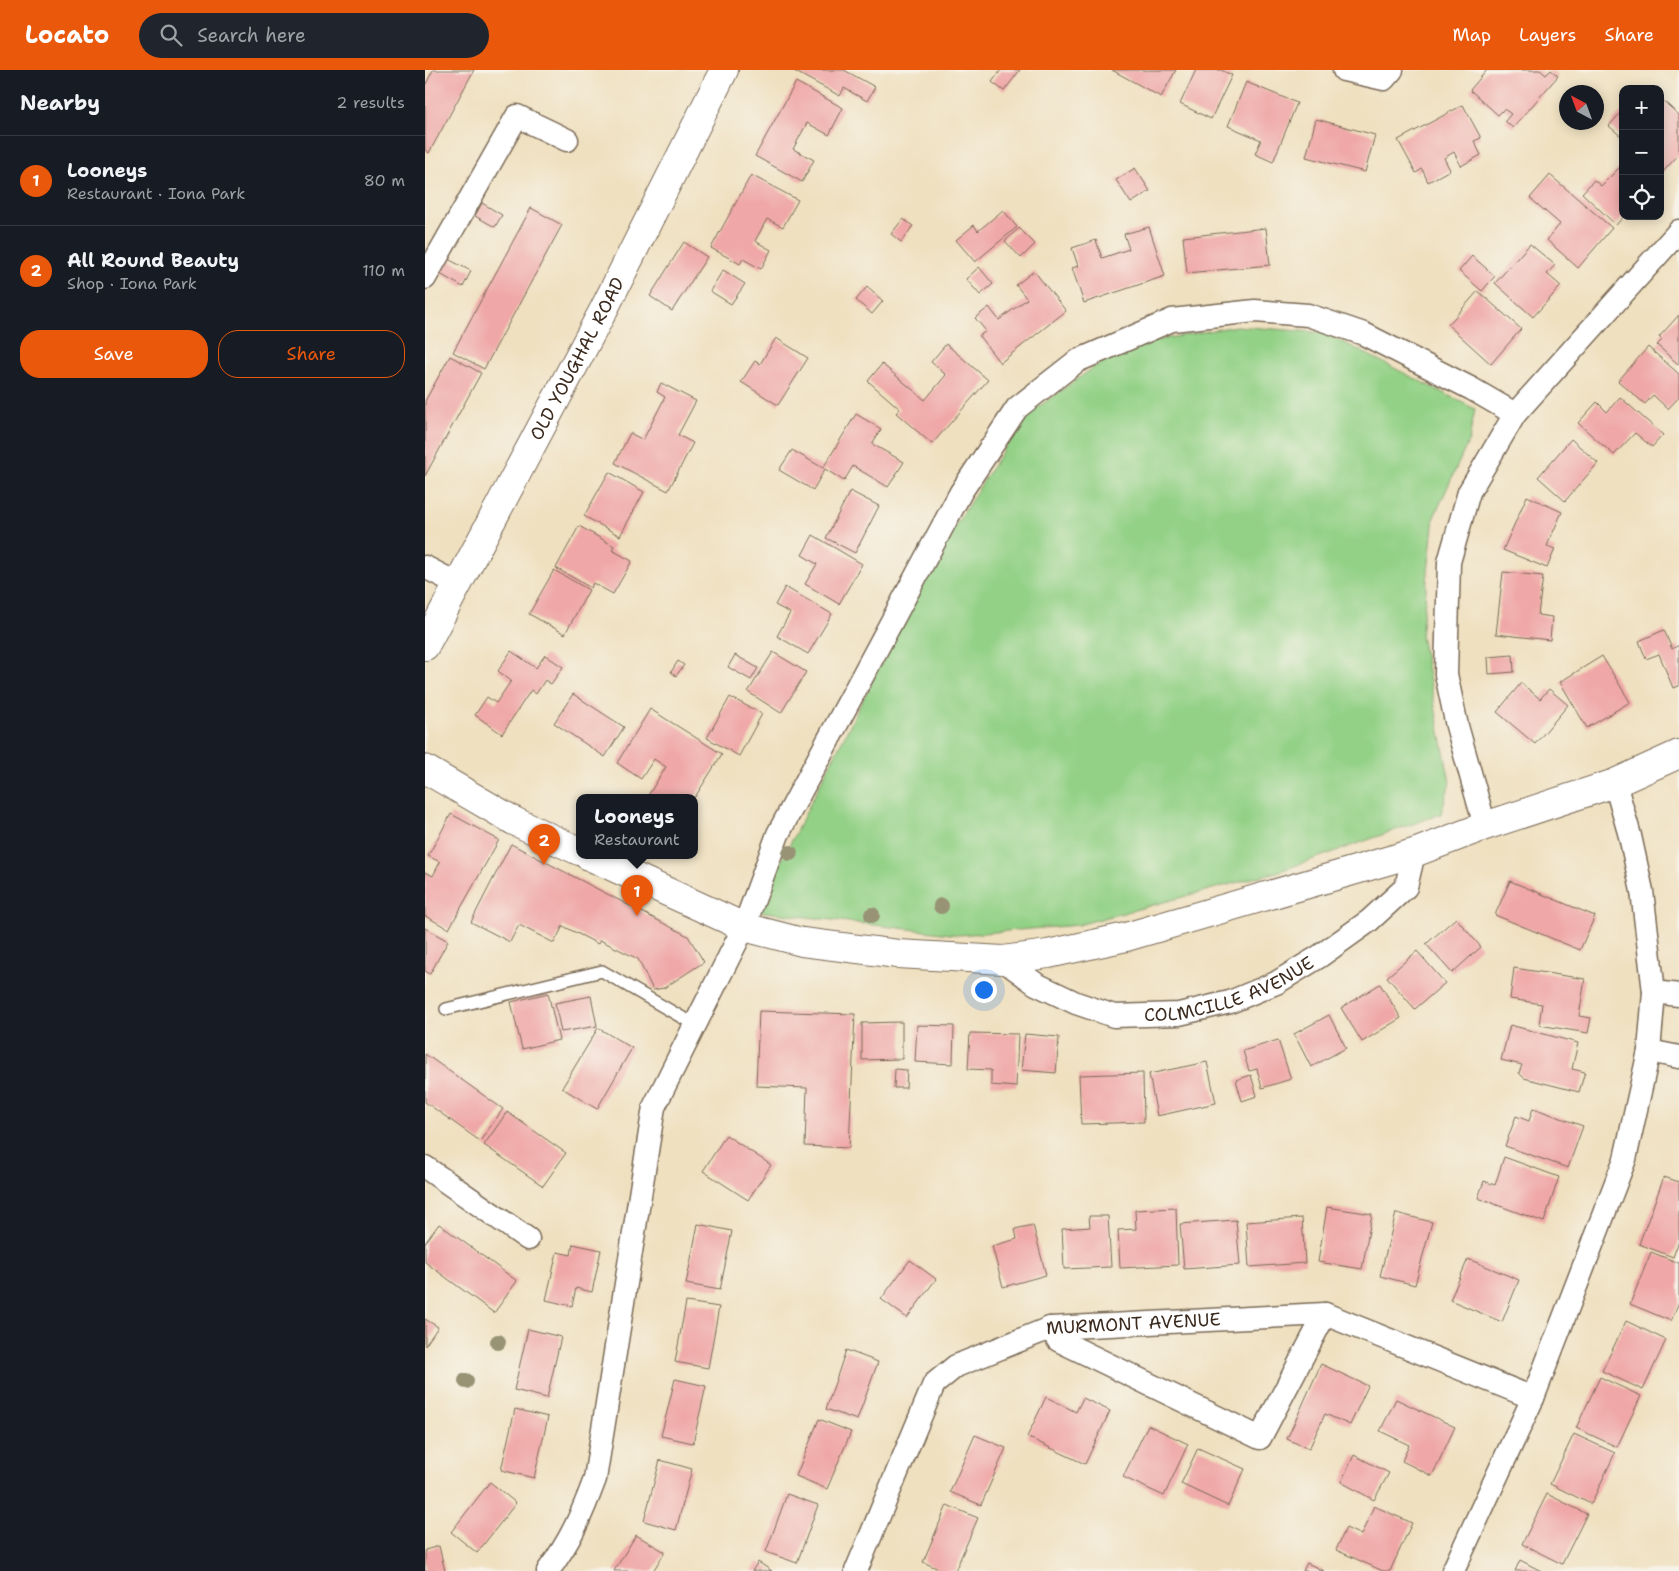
<!DOCTYPE html>
<meta charset="utf-8">
<style>
:root{--surface:#171b24;--page:#20242c;--text:#f1f3f6;--muted:#9ea1a6;--line:#363941;--accent:#ea580c}
body{margin:0;font-family:"Shantell Sans",sans-serif;background:var(--page);color:var(--text)}
.controls{position:absolute;right:15px;top:15px;display:grid;overflow:hidden;border-radius:10px;box-shadow:0 2px 12px #0003}
.controls button{width:45px;height:45px;display:grid;place-items:center;padding:0;border:0;border-bottom:1px solid var(--line);background:var(--surface);color:var(--text);font:25px sans-serif}
.compass{position:absolute;left:1134px;top:15px;width:45px;height:45px;border-radius:50%;background:var(--surface);box-shadow:0 2px 12px #0003;rotate:319deg}
.you{position:absolute;left:558px;top:919px;width:18px;height:18px;margin:-12px;border:4px solid #fff;border-radius:50%;background:#1a73e8;box-shadow:0 0 0 8px #1a73e833}
.badge{display:grid;place-items:center;width:32px;height:32px;border-radius:50%;background:var(--accent);color:#fff;font-size:16px;font-weight:700}
.pin{position:absolute;translate:-50% -41px;filter:drop-shadow(0 1px 2px #0008)}
.pin::after{content:'';position:absolute;top:26px;width:18px;height:15px;background:inherit;clip-path:polygon(0 0,100% 0,50% 100%)}
.popup{position:absolute;left:151px;top:724px;width:122px;height:65px;box-sizing:border-box;display:grid;place-content:center;border-radius:10px;background:var(--surface);filter:drop-shadow(0 1px 4px #0005);font-size:16px;white-space:nowrap;color:var(--muted)}
.popup b{font-size:19px;color:var(--text)}
.popup::after{content:'';position:absolute;left:50%;top:100%;margin-left:-10px;border:10px solid transparent;border-top-color:var(--surface)}
.list{margin:0;padding:0;list-style:none}
h2{display:flex;justify-content:space-between;align-items:center;height:65px;margin:0;padding:0 20px;font-size:21px}
h2 small{font-size:16px;font-weight:400;color:var(--muted)}
.list li{display:grid;grid-template-columns:32px 1fr auto;gap:15px;align-items:center;box-sizing:border-box;height:90px;padding:0 20px;border-top:1px solid var(--line)}
.list b{display:block;font-size:19px;white-space:nowrap}
.list p{margin:0;font-size:16px;white-space:nowrap;color:var(--muted)}
.list em{font-size:16px;font-style:normal;color:var(--muted)}
.actions{display:flex;gap:10px;padding:15px 20px}
.actions a{flex:1;padding:11px 0;border:1px solid var(--accent);border-radius:20px;text-align:center;font-size:18px;color:var(--accent)}
.actions .main{background:var(--accent);color:#fff}
.icon{flex:none;width:28px;height:28px;fill:none;stroke:currentColor;stroke-width:2;stroke-linecap:round;stroke-linejoin:round}
.map{position:relative;flex:none;width:1254px;height:1501px;overflow:hidden}
header{display:flex;align-items:center;gap:30px;box-sizing:border-box;height:70px;padding:0 25px;background:var(--accent);color:#fff}
header strong{font-size:24px}
nav{display:flex;gap:28px;margin-inline-start:auto;font-size:18px}
.search{width:350px;height:45px;background:var(--page);display:flex;align-items:center;gap:12px;box-sizing:border-box;padding:0 18px;border-radius:28px;color:var(--muted);font-size:19px}
main{display:flex}
aside{flex:1;background:var(--surface)}
.map>svg:first-child{display:block}
.green{fill:#93d186;stroke:#677e52}
.building{fill:#efa8a7}
.lines{fill:none;stroke-linecap:round;stroke-linejoin:round}
.service-casing{stroke:#7a6a57;stroke-width:14}
.minor-casing{stroke:#7a6a57;stroke-width:25}
.tertiary-casing{stroke:#7a6a57;stroke-width:30}
.service{stroke:#fff;stroke-width:11}
.minor{stroke:#fff;stroke-width:22}
.tertiary{stroke:#fff;stroke-width:28}
.tree{fill:#989375}
.labels{text-anchor:middle;stroke-width:4;stroke-linejoin:round;paint-order:stroke}
.street-label{font-size:18px;fill:#3b2a1e;stroke:#f7f3e8}
</style>
<header>
<strong>Locato</strong>
<div class="search"><svg class="icon" aria-label="search" viewBox="0 0 24 24"><circle cx="10" cy="10" r="6"/><path d="M15 15l6 6"/></svg>Search here</div>
<nav><a>Map</a><a>Layers</a><a>Share</a></nav>
</header>
<main>
<aside>
<h2>Nearby<small>2 results</small></h2>
<ul class="list">
<li><span class="badge">1</span><div><b>Looneys</b><p>Restaurant · Iona Park</p></div><em>80 m</em></li>
<li><span class="badge">2</span><div><b>All Round Beauty</b><p>Shop · Iona Park</p></div><em>110 m</em></li>
</ul>
<div class="actions"><a class="main">Save</a><a>Share</a></div>
</aside>
<div class="map">
<svg width="1254" height="1501" viewBox="0 0 1254 1501">
<rect width="100%" height="100%" fill="#f7f3e8"/>
<filter id="ink" filterUnits="userSpaceOnUse"><feTurbulence type="fractalNoise" baseFrequency=".02" numOctaves="2"/><feDisplacementMap in="SourceGraphic" scale="10" xChannelSelector="R" yChannelSelector="G"/><feConvolveMatrix kernelMatrix="1 2 1 2 8 2 1 2 1" color-interpolation-filters="sRGB"/></filter>
<filter id="wash" filterUnits="userSpaceOnUse"><feTurbulence type="fractalNoise" baseFrequency=".0096" numOctaves="4" result="noise"/><feDisplacementMap in="SourceGraphic" scale="20" xChannelSelector="R" yChannelSelector="G"/><feGaussianBlur stdDeviation="1.12" result="paint"/><feColorMatrix in="noise" values="0 0 0 0 0 0 0 0 0 0 0 0 0 0 0 0 0 1.4 0 .05"/><feComposite in="paint" operator="in"/></filter>
<g filter="url(#wash)">
<rect width="100%" height="100%" fill="#efe0c0"/>
<path class="green" d="M811,256L900,263L1050,339L1044,370L1009,447L996,566L1025,712L1016,744L855,801L653,855L534,865L331,841L508,491L599,347L699,276Z"/>
<g id="blocks">
<path class="building" d="M8,0H49L4,83L0,80V16Z
M367,0H419L450,17L442,31L419,18L415,26Z
M576,0H595L579,21L567,12Z
M687,0H751L736,27Z
M771,0H796L807,5L786,49L755,34Z
M1062,0H1115L1121,5L1126,0L1133,6L1088,58L1080,51L1086,44L1079,39L1073,45L1045,20Z
M371,12L418,38L404,65L382,53L368,79L389,90L377,112L330,86Z
M821,12L872,33L848,92L830,84L836,70L803,56Z
M1235,28L1254,45V84L1237,103L1235,102Z
M1038,35L1056,68L1049,71L1056,85L1036,96L1029,82L1019,88L1025,100L1003,112L997,99L991,103L973,70Z
M1198,40V68L1184,56Z
M891,49L950,65L940,102L881,87Z
M1195,97L1198,99V146H1199L1191,155L1157,123L1169,110L1176,116Z
M710,98L725,121L706,133L691,110Z
M326,105L373,130L358,157L342,149L330,171L346,180L336,199L318,189L315,194L286,178Z
M1125,105L1187,158L1153,198L1122,170L1135,154L1105,128Z
M57,133L77,145L70,157L50,146Z
M106,138L137,155L59,299L28,282Z
M578,140L592,157L550,192L531,170L549,155L553,161Z
M478,149L488,156L476,172L466,164Z
M724,157L740,206L659,233L647,198L653,196L647,178L671,170L677,188L704,179L699,164Z
M594,158L610,174L596,188L580,171Z
M841,158L845,195L762,203L758,167Z
M259,172L282,187L247,241L225,226Z
M1105,174L1130,195L1122,204L1136,216L1108,247L1070,213Z
M1047,186L1070,206L1057,221L1034,201Z
M23,189L46,201L38,217L15,204Z
M554,197L568,214L555,225L541,209Z
M298,200L320,214L306,234L285,221Z
M609,201L641,241L575,293L554,266L561,261L550,248L564,237L574,250L602,229L591,215Z
M442,217L458,231L447,244L431,230Z
M1053,221L1096,259L1066,294L1023,255Z
M1254,245V295L1232,275L1237,270L1234,267Z
M351,268L383,288L353,335L316,312L330,291L335,294Z
M521,274L563,310L507,374L471,343L475,339L443,311L457,294L500,330L521,305L506,292Z
M1223,277L1254,304V327L1243,339L1228,325L1220,334L1193,311Z
M25,286L56,303L0,406V331Z
M236,313L271,331L253,365L268,373L243,421L190,393L205,363L218,370L240,327L232,322Z
M1195,327L1238,365L1227,377L1210,363L1189,385L1153,353L1172,332L1182,342Z
M431,344L456,359L447,374L479,392L463,417L428,396L419,411L400,399L388,420L354,400L367,380L398,398Z
M1146,369L1173,393L1140,431L1113,407Z
M184,402L219,422L195,466L159,446Z
M425,421L454,436L430,483L401,468Z
M1102,426L1137,442L1122,476L1130,479L1122,498L1078,480Z
M154,456L189,476L187,480L207,491L188,524L168,513L166,518L131,498Z
M388,465L437,494L414,534L380,514L392,494L377,485Z
M129,500L164,520L140,564L104,544Z
M1078,502L1118,506L1113,545L1127,547L1125,570L1071,564Z
M360,517L407,544L383,584L352,566L365,543L350,535Z
M1239,560L1247,579L1254,575V616L1248,618L1234,584L1221,589L1214,571Z
M86,581L111,598L120,585L138,597L126,614L120,610L111,624L106,620L77,664L50,645L62,627L71,633L86,611L73,601Z
M348,582L381,602L356,643L323,622Z
M310,585L333,598L326,610L303,597Z
M1088,585L1089,602L1064,604L1063,587Z
M1177,586L1205,632L1162,658L1135,612Z
M253,591L259,595L251,606L246,602Z
M1096,613L1115,629L1124,619L1143,635L1110,674L1072,642Z
M148,624L199,657L180,687L129,653Z
M305,627L337,644L314,686L282,668Z
M225,639L297,684L270,727H222L241,697L229,689L216,709L192,693Z
M26,744L74,770L24,859L0,846V802L8,806L15,792L3,786Z
M86,774L263,866L279,892L239,918L228,920L213,889L175,870L173,874L138,856L129,873L94,855L85,872L46,852Z
M1085,811L1170,846L1155,880L1070,845Z
M1031,848L1056,877L1027,903L1001,874Z
M0,858L23,871L5,904L0,901Z
M992,881L1020,913L990,939L962,907Z
M1089,898L1160,909L1154,946L1166,948L1163,963L1114,955L1117,934L1085,929Z
M955,914L976,948L937,972L916,938Z
M123,923L134,970L97,979L86,932Z
M166,926L172,956L136,962L130,933Z
M334,941L430,944L424,1078L380,1076L382,1018L331,1016Z
M904,945L921,978L886,997L869,964Z
M477,952V989L437,990V953Z
M492,955L529,956L528,994L490,992Z
M1085,955L1153,973L1147,999L1160,1002L1154,1022L1099,1008L1094,1003L1097,995L1076,990Z
M173,958L207,978L172,1039L137,1018Z
M545,963L593,964L591,1017L566,1015V1000L543,999Z
M600,964L634,967L631,1003L596,1000Z
M853,970L866,1009L837,1018L832,999L824,1001L818,981Z
M0,984L78,1039L55,1071L0,1032Z
M782,992L791,1033L732,1046L724,1004Z
M470,999L482,1000L481,1018H469Z
M718,1003L719,1052L656,1054L654,1005Z
M826,1005L832,1026L817,1031L811,1010Z
M1108,1038L1158,1056L1143,1098L1080,1076L1091,1046L1104,1051Z
M82,1042L141,1083L118,1116L59,1075Z
M301,1065L346,1095L323,1130L278,1101Z
M1079,1087L1134,1107L1119,1152L1053,1128L1059,1111L1070,1115Z
M1239,1107L1254,1112V1171L1248,1187L1214,1174Z
M902,1137L947,1144L937,1199L893,1192Z
M751,1138L753,1195L695,1198L693,1160L711,1159L710,1140Z
M971,1143L1007,1152L990,1215L955,1206Z
M664,1146H683L686,1197L639,1199L637,1159L665,1157Z
M877,1148L880,1193L824,1197L821,1152Z
M811,1150L815,1195L759,1199L755,1154Z
M14,1154L92,1211L69,1243L0,1192V1173Z
M273,1154L307,1161L295,1220L261,1214Z
M608,1155L621,1205L578,1217L567,1176L592,1169L590,1159Z
M148,1174L176,1180L167,1222L151,1218L147,1236L121,1230L132,1182L146,1185Z
M1226,1182L1254,1193V1232L1246,1251L1205,1234Z
M1043,1189L1094,1210L1077,1252L1025,1230Z
M485,1190L511,1209L482,1248L456,1229Z
M261,1232L294,1237L283,1298L250,1292Z
M0,1249L13,1257L0,1276Z
M1201,1251L1241,1270L1218,1320L1177,1301Z
M103,1259L136,1267L122,1328L89,1320Z
M421,1280L453,1292L432,1350L401,1339Z
M896,1294L943,1316L925,1355L900,1344L884,1379L862,1369Z
M1175,1307L1216,1326L1192,1377L1151,1358Z
M250,1309L281,1316L268,1373L236,1366Z
M621,1327L651,1342L658,1328L685,1341L660,1394L602,1367Z
M971,1329L1030,1357L1007,1406L977,1391L984,1375L955,1361Z
M90,1339L123,1347L109,1408L76,1400Z
M394,1349L426,1362L402,1419L371,1406Z
M723,1355L763,1374L739,1426L698,1407Z
M1149,1364L1190,1383L1166,1434L1125,1414Z
M550,1365L581,1378L556,1435L525,1422Z
M773,1378L820,1399L803,1436L756,1414Z
M929,1385L964,1403L949,1430L916,1412Z
M235,1390L267,1399L251,1460L219,1451Z
M65,1412L91,1433L52,1483L26,1462Z
M362,1424L393,1435L372,1493L341,1482Z
M1122,1424L1162,1444L1137,1494L1097,1474Z
M522,1435L553,1448L530,1501H518L498,1492Z
M949,1436L987,1453L965,1501H958L911,1480L921,1458L936,1465Z
M211,1465L240,1482L228,1501H189Z
M14,1476L20,1501H0V1480Z
M1095,1490L1116,1501H1090Z
M333,1492L347,1501H327Z
M882,1493L899,1501H878Z"/>
</g>
</g>
<g filter="url(#ink)">
<use href="#blocks" fill-opacity="0" stroke="#7a6a57" stroke-width="1"/>
<g class="lines">
<g class="service-casing">
<path id="service" d="M21,939L177,901L270,955"/>
</g>
<g class="minor-casing">
<g id="minor">
<path d="M919,0L959,9L967,0"/>
<path d="M0,208L92,46L142,70"/>
<path d="M0,497L33,514"/>
<path d="M1060,756L1032,656L1021,604L1024,492L1044,422L1090,344L1254,161"/>
<path id="s1" d="M578,890L611,914L651,933L689,946L754,944L805,932L851,913L895,886L944,851L981,817L989,783"/>
<path d="M1229,922L1254,925"/>
<path d="M1224,981L1254,987"/>
<path d="M0,1097L103,1169"/>
<path d="M625,1258L633,1270L835,1368L900,1244"/>
<path d="M123,1501C146,1470 157,1444 170,1409L229,1037L319,857L353,764L536,422L592,338L652,291L747,250L830,241L883,245L939,264L1047,319L1090,344"/>
<path id="s2" d="M431,1501L509,1314L531,1296L625,1258L900,1244L1108,1328"/>
<path d="M1028,1501L1108,1328L1200,1089L1224,981L1229,922L1217,821L1205,766L1190,713"/>
</g>
</g>
<g class="tertiary-casing">
<g id="tertiary">
<path id="s3" d="M0,576L179,239L299,0"/>
<path d="M0,699L89,751L154,781"/>
<path d="M162,785L319,857L377,872L473,884L578,890L623,884L701,867L989,783L1060,756L1190,713L1254,684"/>
</g>
</g>
<use href="#service" class="service"/>
<use href="#minor" class="minor"/>
<use href="#tertiary" class="tertiary"/>
</g>
<g class="tree">
<circle cx="365" cy="783" r="8"/>
<circle cx="516" cy="836" r="8"/>
<circle cx="447" cy="845" r="8"/>
<circle cx="73" cy="1272" r="8"/>
<circle cx="41" cy="1311" r="8"/>
</g>
</g>
<g class="labels">
<g class="street-label">
<text dy="6" stroke="none"><textPath href="#s3" startOffset="325">OLD YOUGHAL ROAD</textPath></text>
<text dy="6" stroke="none"><textPath href="#s1" startOffset="245">COLMCILLE AVENUE</textPath></text>
<text dy="6" stroke="none"><textPath href="#s2" startOffset="416">MURMONT AVENUE</textPath></text>
</g>
</g>
</svg>
<div class="controls">
<button>+</button>
<button>−</button>
<button><svg class="icon" aria-label="locate" viewBox="0 0 24 24"><circle cx="12" cy="12" r="6"/><path d="M12 2v4M12 18v4M2 12h4M18 12h4"/></svg></button>
</div>
<svg class="compass" viewBox="-18 -18 36 36"><path d="M0-13l5 13h-10z" fill="#e53935"/><path d="M0 13l5-13h-10z" fill="#9ea1a6"/></svg>
<div class="you"></div>
<div class="pin badge" style="left:212px;top:846px">1</div>
<div class="popup"><b>Looneys</b>Restaurant</div>
<div class="pin badge" style="left:119px;top:795px">2</div>
</div>
</main>
